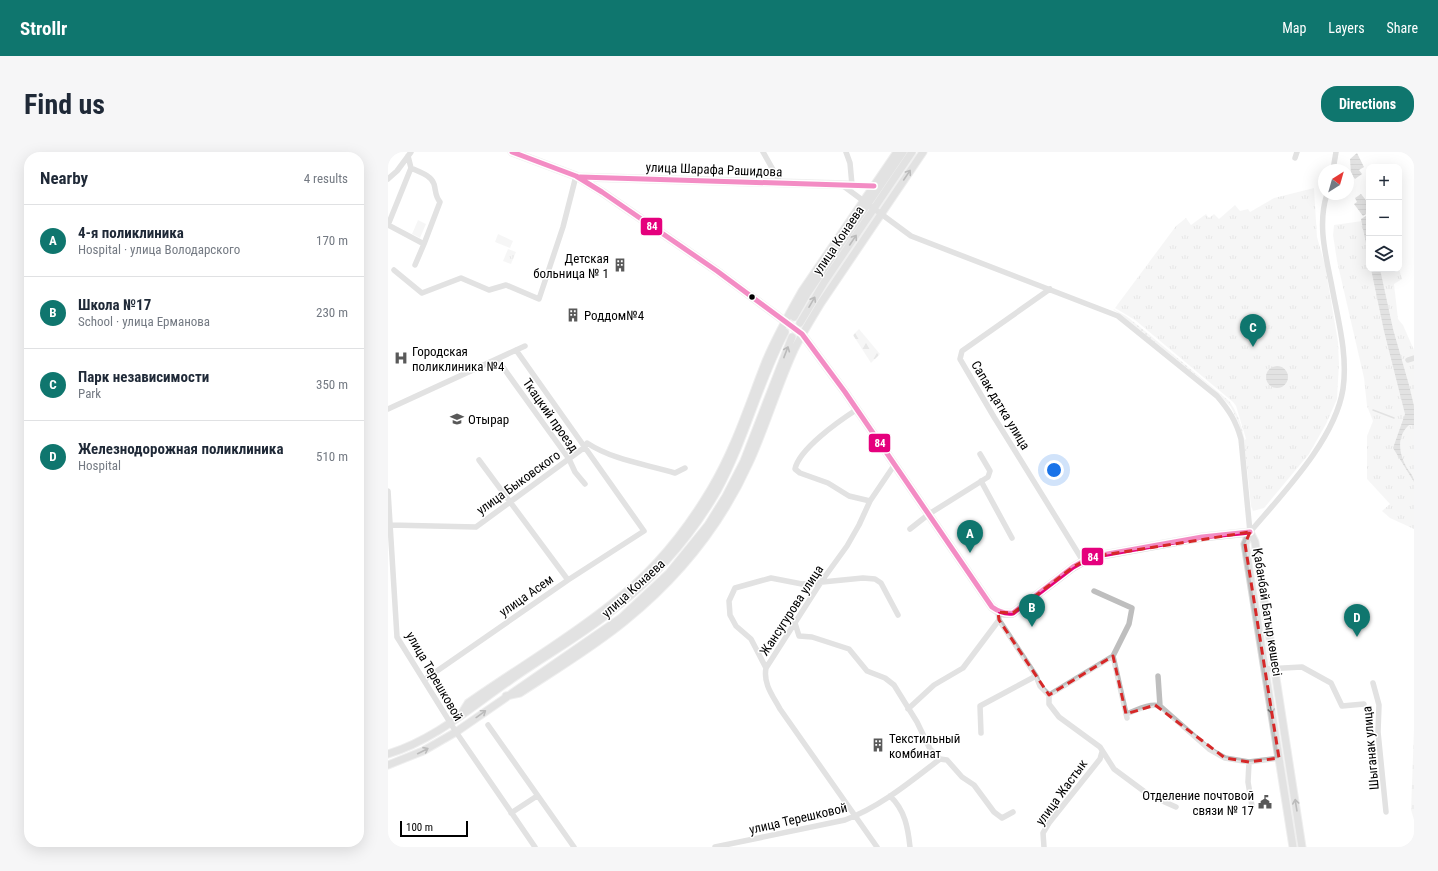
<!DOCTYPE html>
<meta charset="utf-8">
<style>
:root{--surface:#fff;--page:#f6f6f7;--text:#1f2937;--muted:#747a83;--line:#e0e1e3;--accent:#0f766e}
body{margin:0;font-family:"Roboto Condensed",sans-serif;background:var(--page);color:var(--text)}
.controls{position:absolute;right:12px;top:12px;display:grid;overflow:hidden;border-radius:8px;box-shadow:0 4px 16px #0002}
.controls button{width:36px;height:36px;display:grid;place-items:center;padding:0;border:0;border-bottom:1px solid var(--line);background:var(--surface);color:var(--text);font:20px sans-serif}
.compass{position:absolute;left:930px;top:12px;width:36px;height:36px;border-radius:50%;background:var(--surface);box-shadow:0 4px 16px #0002;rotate:37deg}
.scale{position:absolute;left:12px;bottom:10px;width:68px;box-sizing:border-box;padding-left:4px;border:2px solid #000;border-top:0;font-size:11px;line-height:14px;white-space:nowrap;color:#000;-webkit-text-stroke:3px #fff;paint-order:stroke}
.you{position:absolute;left:666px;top:318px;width:14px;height:14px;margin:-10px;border:3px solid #fff;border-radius:50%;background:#1a73e8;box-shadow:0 0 0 6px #1a73e833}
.badge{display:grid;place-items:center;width:26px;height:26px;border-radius:50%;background:var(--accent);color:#fff;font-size:13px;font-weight:700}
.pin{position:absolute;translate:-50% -33px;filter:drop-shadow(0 1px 2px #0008)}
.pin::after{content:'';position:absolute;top:21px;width:14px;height:12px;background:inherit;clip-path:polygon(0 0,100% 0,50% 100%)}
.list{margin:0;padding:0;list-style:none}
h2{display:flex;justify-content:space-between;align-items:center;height:52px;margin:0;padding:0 16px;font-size:17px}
h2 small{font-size:13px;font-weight:400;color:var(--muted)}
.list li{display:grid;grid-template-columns:26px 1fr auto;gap:12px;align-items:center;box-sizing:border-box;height:72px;padding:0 16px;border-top:1px solid var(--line)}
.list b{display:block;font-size:15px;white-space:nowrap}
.list p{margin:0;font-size:13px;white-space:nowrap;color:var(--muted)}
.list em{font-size:13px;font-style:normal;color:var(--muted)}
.icon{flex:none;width:22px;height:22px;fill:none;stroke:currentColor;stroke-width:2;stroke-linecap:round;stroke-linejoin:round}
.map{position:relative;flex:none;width:1026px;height:695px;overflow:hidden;border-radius:16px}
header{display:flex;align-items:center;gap:24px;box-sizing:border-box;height:56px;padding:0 20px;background:var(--accent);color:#fff}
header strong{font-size:19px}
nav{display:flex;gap:22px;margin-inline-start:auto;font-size:14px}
.intro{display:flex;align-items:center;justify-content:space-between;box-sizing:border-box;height:96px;padding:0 24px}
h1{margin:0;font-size:28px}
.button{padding:10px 18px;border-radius:16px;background:var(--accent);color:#fff;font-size:14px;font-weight:700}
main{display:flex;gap:24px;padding:0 24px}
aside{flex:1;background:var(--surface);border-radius:16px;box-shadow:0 4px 16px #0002}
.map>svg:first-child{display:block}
.grass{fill:#ececec}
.forest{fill:url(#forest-firs)}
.park{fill:url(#park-tufts)}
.garden{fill:url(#garden-dots)}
.water{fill:url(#water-rules)}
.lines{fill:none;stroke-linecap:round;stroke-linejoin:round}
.stream{stroke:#bfbfbf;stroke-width:1.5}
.major-casing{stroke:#dbdbdb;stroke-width:9}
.minor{stroke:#bebebe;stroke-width:5.5}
.major{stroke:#bebebe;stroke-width:7}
.bus-1-casing{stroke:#fff;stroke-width:8}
.bus-1{stroke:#e5007d;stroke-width:5}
.oneway{stroke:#686868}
.marked{fill:none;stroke:#d62828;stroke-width:3;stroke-dasharray:8 5;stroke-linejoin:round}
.bus-dot{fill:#000;stroke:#fff;stroke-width:1.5}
.labels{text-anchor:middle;stroke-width:3;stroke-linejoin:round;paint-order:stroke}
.street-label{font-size:13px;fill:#000;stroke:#fff}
.poi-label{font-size:13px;fill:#000;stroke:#fff;text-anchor:start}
.line-badge{stroke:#fff;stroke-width:1.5}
.badge-label{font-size:11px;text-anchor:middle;font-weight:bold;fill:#fff}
</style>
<header>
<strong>Strollr</strong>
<nav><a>Map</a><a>Layers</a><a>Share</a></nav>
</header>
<div class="intro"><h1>Find us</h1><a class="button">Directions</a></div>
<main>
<aside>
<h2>Nearby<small>4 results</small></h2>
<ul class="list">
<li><span class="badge">A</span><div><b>4-я поликлиника</b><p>Hospital · улица Володарского</p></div><em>170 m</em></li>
<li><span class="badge">B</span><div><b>Школа №17</b><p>School · улица Ерманова</p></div><em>230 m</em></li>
<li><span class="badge">C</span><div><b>Парк независимости</b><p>Park</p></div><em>350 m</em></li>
<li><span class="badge">D</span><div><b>Железнодорожная поликлиника</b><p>Hospital</p></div><em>510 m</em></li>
</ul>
</aside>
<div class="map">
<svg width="1026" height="695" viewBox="0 0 1026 695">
<defs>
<pattern id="forest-firs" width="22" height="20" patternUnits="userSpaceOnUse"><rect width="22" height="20" fill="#ececec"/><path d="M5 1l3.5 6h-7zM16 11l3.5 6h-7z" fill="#c9c9c9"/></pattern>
<pattern id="park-tufts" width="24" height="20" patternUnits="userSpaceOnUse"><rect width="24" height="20" fill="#ececec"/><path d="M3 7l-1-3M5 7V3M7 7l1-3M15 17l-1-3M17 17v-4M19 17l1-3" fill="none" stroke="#c9c9c9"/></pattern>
<pattern id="garden-dots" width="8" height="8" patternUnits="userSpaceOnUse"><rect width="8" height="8" fill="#ececec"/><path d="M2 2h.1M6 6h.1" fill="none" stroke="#c9c9c9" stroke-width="1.8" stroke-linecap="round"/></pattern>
<pattern id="water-rules" width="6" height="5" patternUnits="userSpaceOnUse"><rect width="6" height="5" fill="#bfbfbf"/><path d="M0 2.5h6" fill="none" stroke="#a2a2a2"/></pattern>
</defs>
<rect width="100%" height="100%" fill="#fff"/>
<path class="grass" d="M30,68L38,72L32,86L24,82Z
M110,82L125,89L122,96L107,90Z"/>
<path class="forest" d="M471,177L492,202L483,211L465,183Z"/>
<path class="park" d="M926,36L929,85L937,113L950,190L951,212L949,247L938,272L921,302L876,356L865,359L863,354L856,288L858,287L848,254L845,250L747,168L727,156L788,74L798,66L803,73L818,62L821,66L826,62L831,67L847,53L852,59L860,57L862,60L886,46Z
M981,68V117H1011L1014,127L1006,132L1010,167L1015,173L1026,198V377L1002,366L994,359L1002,352L979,327V284L985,269L979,254L976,226L949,109L945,83L946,73Z
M120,97L128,100L123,112L115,109Z
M1026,577V668L1023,658Z"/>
<path class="garden" d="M725,157L738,164L757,179L841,249C855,267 859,296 860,318L851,272L843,255L823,235Z"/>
<path class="water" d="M969,1L976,15L971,18L974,22L967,27L963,22L962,7Z
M973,42L981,52L978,57L981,60L975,64L966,52L969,50L967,46Z
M981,62V106L973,67Z
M983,117H992L1005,177L1021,233L1026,254V273H1021C1008,285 1011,302 1019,316C1022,321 1026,324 1026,330L1005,296L1017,262L996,179Z
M878 225a11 11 0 1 1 22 0a11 11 0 1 1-22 0Z"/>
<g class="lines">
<path class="stream" d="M985,258L1006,266"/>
<g class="major-casing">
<path id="major" d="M124,0L188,24L214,40L329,119L414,182L457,240L604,455C611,461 616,462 625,461L685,415L703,405L814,385L862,380
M1024,0L1026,2
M190,25L464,33
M406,165L419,142L515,0
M412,171L437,129L524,0
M862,380L867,390L914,695
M862,380L857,392L905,695
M118,544L132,541C167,518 204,496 237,469C289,427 333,373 361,311C378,274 389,235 406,198C414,182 424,166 433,151L535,0
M72,564L80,551C127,518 177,489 222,453C263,422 297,381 323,337C347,297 361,252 378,209C388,185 401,162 414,139L509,0
M0,602C46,588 82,556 121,529C156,504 193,484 226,457C267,425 303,384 329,339C357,288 370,231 397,180
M0,613L35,599L68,580L233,466L281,421L320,373L338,344L356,309L404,185"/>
</g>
<path class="minor" d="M375,0L392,30
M458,0L462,11L464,33L486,34
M20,4L23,16L0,73L36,92L27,113
M907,6L909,0
M23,16C31,20 43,23 46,32C48,39 47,44 52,50L36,92
M945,18L948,0
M0,27L9,19L23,0
M454,33L523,84L730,164L829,244C841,258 848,269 853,287L862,380
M6,118L34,141L73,126L101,138L118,133L151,147L175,75L188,24
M662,137L574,199L572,207L606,265L695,409
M109,207L181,307L187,320L197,332
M1020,208L1026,206
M0,257L137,194
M468,258C451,269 411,297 407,317L412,321L440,331L461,344L482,349
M91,308L180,428
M593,329L624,386
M0,339L9,485L68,580L147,695
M2,373L88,375L197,295L199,291C225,308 257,312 287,321L297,316
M522,377L541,362L600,325L602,319L592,302
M862,380C895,341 947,288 955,237C960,203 950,168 944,135C938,104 929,73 939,42
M610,460L611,468L648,524L652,534L661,543V552L671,565L712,595L726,617L761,643L788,655
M407,471L411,484L424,485L461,497L479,519L497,526L506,533L529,570L542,597L552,607
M725,504L739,566
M378,516L363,487L348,474L342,463L341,449L347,436L383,426L414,432L475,426L487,427L493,431L510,463
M877,517L914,515L943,531L954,554L976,552
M770,524L772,554L821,597L837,606L861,610
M36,528L180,428L256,379L128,198
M985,531L991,553L990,580L998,660
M661,543L725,504L741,472L744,456L706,439
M520,557L546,533L575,516L611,468
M738,562C749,558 761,551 772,554
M100,573L186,695
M593,581L592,554L648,524
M552,607L559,608L574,625L586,633L606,660L614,666L625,660
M502,644C517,658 520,676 522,695
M864,654L860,630L861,610L891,606
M123,661L149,644
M327,695L457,668C492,655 522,630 552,607
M489,695L392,557C385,544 375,532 378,516L433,430L459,394L471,373L482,349L507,312
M656,695L655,681L661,671L712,607L714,600"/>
<use href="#major" class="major"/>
<g class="bus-1-casing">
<path id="bus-1" d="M124,0L188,24L214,40L329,119L414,182L457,240L604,455C611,460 617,462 625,461L685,415L703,405L814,385L862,380
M192,25L486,34"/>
</g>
<use href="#bus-1" class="bus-1"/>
</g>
<defs><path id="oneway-shaft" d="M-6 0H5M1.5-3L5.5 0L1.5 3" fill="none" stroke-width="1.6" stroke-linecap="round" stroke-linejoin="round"/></defs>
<g class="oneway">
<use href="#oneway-shaft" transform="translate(519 23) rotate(-56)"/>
<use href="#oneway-shaft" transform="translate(465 88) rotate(-56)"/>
<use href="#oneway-shaft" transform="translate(424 150) rotate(-60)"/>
<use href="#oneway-shaft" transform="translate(398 200) rotate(-69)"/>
<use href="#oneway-shaft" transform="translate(883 556) rotate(81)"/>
<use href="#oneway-shaft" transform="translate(93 562) rotate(-36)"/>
<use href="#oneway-shaft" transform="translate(35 599) rotate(-27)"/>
<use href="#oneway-shaft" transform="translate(908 653) rotate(-99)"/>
</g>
<path d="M0 0H1026V695H0ZM862,380L857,392L891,606L861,610L837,606L767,553L738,562L725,504L661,543L611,468L610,460L625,461L685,415L703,405Z" fill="#fff" fill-opacity=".55" fill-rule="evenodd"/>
<path class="marked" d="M862,380L857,392L891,606L861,610L837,606L767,553L738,562L725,504L661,543L611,468L610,460L625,461L685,415L703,405Z"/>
<defs>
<g id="building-bare" transform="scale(1.08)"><path d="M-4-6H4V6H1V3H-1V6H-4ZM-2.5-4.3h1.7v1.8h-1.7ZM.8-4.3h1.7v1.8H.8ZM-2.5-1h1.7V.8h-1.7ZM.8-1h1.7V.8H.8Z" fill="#595959" stroke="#fff" stroke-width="2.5" paint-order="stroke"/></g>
<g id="hospital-bare" transform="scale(1.08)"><path d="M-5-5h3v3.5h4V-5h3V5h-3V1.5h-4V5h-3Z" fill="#595959" stroke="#fff" stroke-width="2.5" paint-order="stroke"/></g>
<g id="university-bare" transform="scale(1.08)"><path d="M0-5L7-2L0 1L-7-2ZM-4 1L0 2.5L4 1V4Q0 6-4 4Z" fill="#595959" stroke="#fff" stroke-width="2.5" paint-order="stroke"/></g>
<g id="civic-bare" transform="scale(1.08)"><path d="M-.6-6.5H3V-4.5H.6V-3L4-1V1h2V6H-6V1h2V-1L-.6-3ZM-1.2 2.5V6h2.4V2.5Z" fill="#595959" stroke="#fff" stroke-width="2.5" paint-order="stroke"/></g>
</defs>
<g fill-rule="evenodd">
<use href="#building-bare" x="232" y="113"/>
<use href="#building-bare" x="185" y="163"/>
<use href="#hospital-bare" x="13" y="206"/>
<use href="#university-bare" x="69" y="267"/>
<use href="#building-bare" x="490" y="593"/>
<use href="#civic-bare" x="877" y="650"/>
</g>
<circle class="bus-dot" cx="364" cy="145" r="3.5"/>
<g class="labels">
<g class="street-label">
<text transform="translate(326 17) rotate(2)" y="5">улица Шарафа Рашидова</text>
<text transform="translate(450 88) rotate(-56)" y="5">улица Конаева</text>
<text transform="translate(613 253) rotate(59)" y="5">Сапак датка улица</text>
<text transform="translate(163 263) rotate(55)" y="5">Ткацкий проезд</text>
<text transform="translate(130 330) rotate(-36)" y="5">улица Быковского</text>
<text transform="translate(245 436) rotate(-42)" y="5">улица Конаева</text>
<text transform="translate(138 443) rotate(-35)" y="5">улица Асем</text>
<text transform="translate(403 458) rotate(-57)" y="5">Жансугурова улица</text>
<text transform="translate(880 460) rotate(81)" y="5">Қабанбай Батыр көшесі</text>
<text transform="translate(47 524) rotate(60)" y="5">улица Терешковой</text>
<text transform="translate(982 596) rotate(-95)" y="5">Шыганак улица</text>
<text transform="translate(673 640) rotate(-54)" y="5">улица Жастык</text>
<text transform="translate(410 666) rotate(-13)" y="5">улица Терешковой</text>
</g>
<g class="poi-label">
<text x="221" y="111" text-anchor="end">Детская<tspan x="221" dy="15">больница № 1</tspan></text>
<text x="196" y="168">Роддом№4</text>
<text x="24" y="204">Городская<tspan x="24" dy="15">поликлиника №4</tspan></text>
<text x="80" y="272">Отырар</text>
<text x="501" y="591">Текстильный<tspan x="501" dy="15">комбинат</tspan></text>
<text x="866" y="648" text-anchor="end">Отделение почтовой<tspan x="866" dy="15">связи № 17</tspan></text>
</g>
</g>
<g class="line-badge">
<rect x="252" y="65" width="23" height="19" rx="4" fill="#e5007d"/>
<rect x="480" y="281" width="23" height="20" rx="4" fill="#e5007d"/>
<rect x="693" y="395" width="23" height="19" rx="4" fill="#e5007d"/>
</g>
<g class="badge-label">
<text x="264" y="78">84</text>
<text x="492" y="295">84</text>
<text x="705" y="409">84</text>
</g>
</svg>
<div class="controls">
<button>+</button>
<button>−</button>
<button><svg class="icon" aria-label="layers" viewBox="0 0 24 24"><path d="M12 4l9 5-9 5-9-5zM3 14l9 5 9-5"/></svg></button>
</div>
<svg class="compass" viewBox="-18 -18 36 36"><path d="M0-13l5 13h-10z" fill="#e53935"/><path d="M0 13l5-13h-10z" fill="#747a83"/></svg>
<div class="scale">100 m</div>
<div class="you"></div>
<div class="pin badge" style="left:582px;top:401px">A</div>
<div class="pin badge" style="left:644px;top:475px">B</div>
<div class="pin badge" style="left:865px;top:195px">C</div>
<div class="pin badge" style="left:969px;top:485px">D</div>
</div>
</main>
